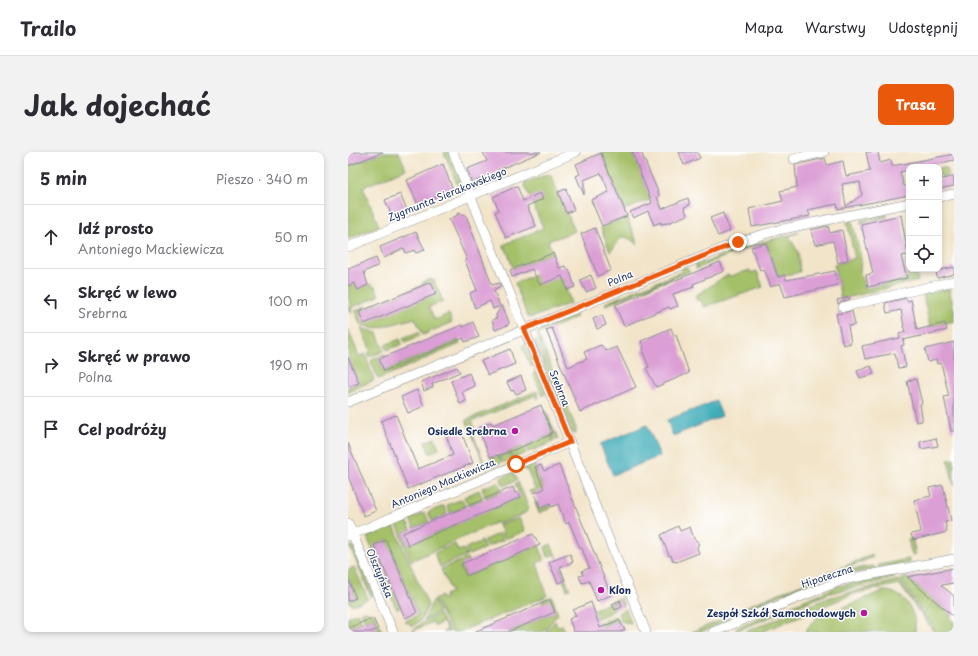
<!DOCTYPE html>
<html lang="pl">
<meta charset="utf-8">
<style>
:root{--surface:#fff;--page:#f2f2f3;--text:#2b2b33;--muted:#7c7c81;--line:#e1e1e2;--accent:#ea580c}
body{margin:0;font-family:"Playpen Sans",sans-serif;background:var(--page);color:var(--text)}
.controls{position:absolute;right:12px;top:12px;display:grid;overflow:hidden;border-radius:8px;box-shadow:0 2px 6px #0003}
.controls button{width:36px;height:36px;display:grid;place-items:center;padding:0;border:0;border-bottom:1px solid var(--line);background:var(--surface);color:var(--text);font:20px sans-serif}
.stop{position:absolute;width:12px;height:12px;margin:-9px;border:3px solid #ea580c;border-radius:50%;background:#fff}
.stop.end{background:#ea580c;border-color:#fff;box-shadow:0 1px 4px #0008}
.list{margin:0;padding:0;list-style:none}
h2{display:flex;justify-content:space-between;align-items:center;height:52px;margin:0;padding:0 16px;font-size:17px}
h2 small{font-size:13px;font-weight:400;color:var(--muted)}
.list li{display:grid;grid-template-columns:26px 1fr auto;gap:12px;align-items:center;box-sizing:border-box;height:64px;padding:0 16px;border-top:1px solid var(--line)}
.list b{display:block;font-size:15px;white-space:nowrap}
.list p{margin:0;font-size:13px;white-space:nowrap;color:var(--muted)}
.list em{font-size:13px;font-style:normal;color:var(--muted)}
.icon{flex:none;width:22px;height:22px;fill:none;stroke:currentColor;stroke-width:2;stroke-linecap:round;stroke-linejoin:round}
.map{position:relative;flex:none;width:606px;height:480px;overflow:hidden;border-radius:8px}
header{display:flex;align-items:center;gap:24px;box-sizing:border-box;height:56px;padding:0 20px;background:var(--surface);border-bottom:1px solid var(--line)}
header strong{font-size:19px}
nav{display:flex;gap:22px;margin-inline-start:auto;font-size:14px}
.intro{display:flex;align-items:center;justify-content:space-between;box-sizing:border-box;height:96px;padding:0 24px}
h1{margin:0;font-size:28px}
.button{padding:10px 18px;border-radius:8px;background:var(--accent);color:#fff;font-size:14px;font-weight:700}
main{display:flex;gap:24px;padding:0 24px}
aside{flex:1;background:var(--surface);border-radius:8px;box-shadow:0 2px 6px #0003}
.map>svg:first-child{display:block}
.green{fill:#a4c067;stroke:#607862}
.water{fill:#3cacb7;stroke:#2c6e8a}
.building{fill:#db9fd5;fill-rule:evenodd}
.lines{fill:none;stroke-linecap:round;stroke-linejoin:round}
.minor-casing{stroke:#868a93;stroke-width:10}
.minor{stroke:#fff;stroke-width:9}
.route{stroke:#ea580c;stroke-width:5}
.poi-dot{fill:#b5179e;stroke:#fff;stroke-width:1.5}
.labels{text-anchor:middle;stroke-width:3;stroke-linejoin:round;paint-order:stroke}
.street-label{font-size:10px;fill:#1b2f5e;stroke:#fff}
.poi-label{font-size:10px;font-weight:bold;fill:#1b2f5e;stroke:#fff;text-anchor:end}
</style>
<header>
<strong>Trailo</strong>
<nav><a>Mapa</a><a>Warstwy</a><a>Udostępnij</a></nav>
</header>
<div class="intro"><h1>Jak dojechać</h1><a class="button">Trasa</a></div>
<main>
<aside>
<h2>5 min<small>Pieszo · 340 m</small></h2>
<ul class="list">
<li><svg class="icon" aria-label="ahead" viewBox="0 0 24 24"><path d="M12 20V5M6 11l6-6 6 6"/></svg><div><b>Idź prosto</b><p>Antoniego Mackiewicza</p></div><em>50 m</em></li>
<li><svg class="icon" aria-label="left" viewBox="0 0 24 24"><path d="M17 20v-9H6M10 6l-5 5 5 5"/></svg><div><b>Skręć w lewo</b><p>Srebrna</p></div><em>100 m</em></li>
<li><svg class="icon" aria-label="right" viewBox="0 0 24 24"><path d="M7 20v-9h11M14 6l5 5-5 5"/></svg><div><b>Skręć w prawo</b><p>Polna</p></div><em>190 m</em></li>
<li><svg class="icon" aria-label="arrive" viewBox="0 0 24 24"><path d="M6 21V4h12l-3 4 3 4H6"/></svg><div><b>Cel podróży</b></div></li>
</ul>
</aside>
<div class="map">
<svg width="606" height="480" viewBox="0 0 606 480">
<rect width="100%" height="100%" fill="#fff"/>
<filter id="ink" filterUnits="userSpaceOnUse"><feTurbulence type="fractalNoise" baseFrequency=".025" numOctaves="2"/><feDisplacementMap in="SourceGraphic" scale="8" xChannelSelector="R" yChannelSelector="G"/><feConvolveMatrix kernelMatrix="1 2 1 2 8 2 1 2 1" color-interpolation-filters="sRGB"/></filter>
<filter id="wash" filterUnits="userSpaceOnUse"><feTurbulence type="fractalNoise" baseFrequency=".012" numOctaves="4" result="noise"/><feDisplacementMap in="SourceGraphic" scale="16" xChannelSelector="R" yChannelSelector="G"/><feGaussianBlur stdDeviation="0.9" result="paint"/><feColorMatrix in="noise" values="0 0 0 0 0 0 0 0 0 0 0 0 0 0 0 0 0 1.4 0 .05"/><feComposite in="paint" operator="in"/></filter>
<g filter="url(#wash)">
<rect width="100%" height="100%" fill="#f2e4c8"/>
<path class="green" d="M35,0H51L58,17L15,35L31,74L0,87V14Z
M96,0H101L116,37L112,39Z
M256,0H284L303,47L277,58L253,1Z
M590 20a5 5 0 1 1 10 0a5 5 0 1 1-10 0Z
M202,22L227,79L200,89L205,101L165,117L160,101L155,93L195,76L176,31Z
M539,62V65L512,71L513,68Z
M279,65L290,93C270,76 273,90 262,100L253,76Z
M504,69L513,106L512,119L516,137L560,127L557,108L561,107V117H567L570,129L493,147L486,113L507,106L499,70Z
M452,80L441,84L450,100L452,120L430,125L418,91L391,99L390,96L391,93L395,92L399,94Z
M381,97L385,101L348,117V110L352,109L356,111L375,103L377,99Z
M210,114L223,151L182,166L179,164L167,131Z
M338,115L342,119L258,153L257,151L333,120L334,116Z
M402,118L403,121L409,119L415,135L356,155L352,147L349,149L347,144L379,123L383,124Z
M82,127L86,129L95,149L81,155L87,168L101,162L104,170L75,183L67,166L27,177L12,172L7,159L17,154L18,157L75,133L74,131Z
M6,131L10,137L23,132L25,135L27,134L31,144L3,156L4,160L2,161L0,134Z
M601,137L606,158V169L582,175L575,142Z
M228,162L229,165L190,182L228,276V282H226L192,196V192L189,182L192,177Z
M13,176L29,181L36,199L21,205L20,201L23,199Z
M0,177L11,204L17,202L26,228L0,240V235L11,231L0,205Z
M70,180L72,184L57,190L55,186Z
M52,187L54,192L39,198L37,193Z
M110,188L112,192L30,227L23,210L25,207L37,202L38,204L31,207L36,219Z
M188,188L190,196L224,282L186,189Z
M178,192L186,212L183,215L174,194Z
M189,219L198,241L195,244L185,221Z
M189,239L191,246H189L188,243L124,269L126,275L123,277L138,316L118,268Z
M198,259L210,287L206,289L195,260Z
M202,283L205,290L180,300L177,293Z
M87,286L91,297L81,301L77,290Z
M175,295L178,301L165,306L162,299Z
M161,300L164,307L155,311L151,304Z
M144,304L145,306L150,304L153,311L146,314L142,305Z
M606,307V334L600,308Z
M192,309L186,313L203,356L191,361L187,351L189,350L192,356L198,354L187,341L183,342L181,339L187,337L179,318L173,317Z
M165,320L169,328L155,334L153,326Z
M150,330L154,339L138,346L134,336Z
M170,330L181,356L177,361L150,372L149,370L63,409L49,372L59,368L63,378L55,381L60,393L172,345L167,332Z
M131,338L135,347L120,353L116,345Z
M114,347L117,355L102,361L99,353Z
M96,354L99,362L84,369L80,360Z
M77,361L81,370L66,376L62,367Z
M171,366L177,379L157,387L151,373Z
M46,374L80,453L73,468L65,474L57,469L70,463L39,388L27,393L30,400L26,402L19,385Z
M152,381L155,388L139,395L136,388Z
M564,386L568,402L564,403L560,388Z
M134,389L137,396L121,403L118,396Z
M107,392L110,399L116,397L119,403L92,415L86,401Z
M203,392L222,437L219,438L215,428L217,427L207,402L200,405L197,395Z
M191,393L196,408L189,411L199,444L111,480H104L86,447L93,444L94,447L97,446V443L103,440L93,417L119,406L120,409L113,413L118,424Z
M5,394L25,442L23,445L2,395Z
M524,403L525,405L408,453L385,460Z
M31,404L37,419L34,420L27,406Z
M561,407V411L531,416L530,413Z
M526,414L527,417L500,422L499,418Z
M6,415L20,447L4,453L0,449L8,446L0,425V418Z
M39,422L45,437L41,438L35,424Z
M545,423L547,426L482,441L388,479V476L491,434Z
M559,425L603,462L602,465L606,470V480H588L553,428Z
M551,428L586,480L551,432L505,442L413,480H397L483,445Z
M535,439C556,438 569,461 567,480H457L463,471L469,466Z
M47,440L53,455L49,457L42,443Z
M204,444L210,462L195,480H160L207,460L202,449L195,452L194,449Z
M273,446L276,454L274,455L272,449L264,451L267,458L248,467L244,458Z
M85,448L91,460L76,468Z
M278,457L283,471H280L273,469L270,461Z
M17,459L26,462L34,480H23L29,477L25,466L17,469L13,460Z
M10,461L14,470L0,476V465Z
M91,462L102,480H95L99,478L95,470L87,474L85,470L64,479L75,470Z
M386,463L387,466L353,480H344Z
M267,464L271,468L242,480L236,477Z
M207,469L209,474L214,473L216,477L212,480H197Z"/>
<path class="water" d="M368,249L374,264L325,284L319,268Z
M299,273L312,304L265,323L252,292Z"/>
<g id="blocks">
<path class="building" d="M0,0H35L0,14Z
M135,0H193L148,19L150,23L134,29L133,27L124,31L119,17L139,9Z
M284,0H293L310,40L311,44L309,45L314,57L340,46L342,53L336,55L339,63L320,71L313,72V70L306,73L300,59L285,66L282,60L304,51Z
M331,0H349L352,6L336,13Z
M518,0H530L532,11L543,8L544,14L606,2V8L577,15H561V18L552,20L556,34L561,33V43L490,57L489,52L460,58L462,64L404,75L401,57L435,49L432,39L449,35L447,13L477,6L479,13L495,9L498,24L522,19ZM507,30V31L512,30L514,43L498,54L494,32Z
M253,1L279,64L254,74L243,48L261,40L253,21L236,28V43L228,24L232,22L228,12Z
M95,12L105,38L70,53L59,28Z
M603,25H606V34L591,37V28Z
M169,34L175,49L192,41L195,47L179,54L188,74L158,86L147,60L150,59V56L145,45Z
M218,37L226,58L218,61L210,40Z
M52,42L59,58L44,64L37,48Z
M109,61L118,63L144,133L151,131L153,135L146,139L152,154L145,157L142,149L127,156L123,145L122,141L129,138L117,109L119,108L101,67L110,63Z
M375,61L382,79L370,84L362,66Z
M553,63L560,103L553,104L559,126L520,135L518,123L525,121L513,72Z
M480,74L482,81L494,78L500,108L490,111L485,89L467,93L463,78Z
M247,76L263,118L250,124L233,82Z
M68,80L77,98L68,101L66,98L58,101L56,96L36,106L32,95Z
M418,91L430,125L437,123L438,128L487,119L490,133L437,145L432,131L423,135L416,117L412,118L403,95Z
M205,101L211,116L217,114L219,117H221L227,135L219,138L214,124L192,133L184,117L164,125L162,118Z
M28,106L31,113L16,120L20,133L10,138L6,131L0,134V117Z
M372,110L376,119L345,132L346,135L325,142L330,154L322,157L321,155L276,174L267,153Z
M606,115V122L589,126L588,119Z
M243,123L248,136L238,140L232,128Z
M83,130L88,142L16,172L11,160Z
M501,145L502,147L490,152L489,148Z
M558,146L559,149L563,148L569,178L597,171L599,178L555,188L556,193L553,194L558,215L550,216L547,201L517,207L514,194L552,186L551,182L557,180L553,158L539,161L537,151Z
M154,153L161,170L160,173L147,178L144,168L149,166L148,163Z
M504,159L507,173L500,174L503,191L495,193L488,162Z
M254,163L258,173L249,177L245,167Z
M125,170L131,185L117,190L115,186L36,219L31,207L114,173L115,175Z
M204,176L220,215L239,207L236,200L253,193L258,199L269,195L288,235L232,260L198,178Z
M323,176L326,184L328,183L341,221L308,235L298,216L301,215L294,198L296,197L293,189Z
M606,190V279H603L596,245L601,244L593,211L589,212L588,208L580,210L577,197Z
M162,197L167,212L140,223L133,209Z
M0,205L11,231L0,235Z
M523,214L526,222L512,226L509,219Z
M109,215L112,220L84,232L85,235L76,239L73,230Z
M121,221L127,234L114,240L118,249L112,252L103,229Z
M173,224L178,238L168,242L166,238L163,239L159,230Z
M568,227L574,251L572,252L574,265V269L568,270L559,229Z
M69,238L76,254L60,261L53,245Z
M193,253L204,281H202V283L156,302L142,305L130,276L143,270L145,273Z
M48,263L70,317L105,303L98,283L106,280L107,281L113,279L125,311L60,337L33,269Z
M588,286L590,294L573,297L572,290Z
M0,291L28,359L16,364L0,324Z
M193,313L196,319L211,313L263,443L249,449L241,429L234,431L231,424L235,423L234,419L241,416L234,396H232L221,370L218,372L210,352L203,355L202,352L192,357L186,341L196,337L187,315Z
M595,333L603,369L597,370L599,380L565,388L563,382L573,380L566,348L583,344L581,336Z
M165,335L167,341L170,340L173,345L60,393L55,381Z
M330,374L332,379L342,375L346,387L351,390L349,396L351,401L328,410L325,409L323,403L321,404L313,383Z
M185,382L192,393L118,424L113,412Z
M38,388L69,461L57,466L26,393Z
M222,402L225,410L212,415L217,428L210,431L201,410Z
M606,416V431L593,433L606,444V465L559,425Z
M0,426L8,446L0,449Z
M202,448L207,460L160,480H126Z
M272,448L274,455L267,458L264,452Z
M243,450L252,476L271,468L277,478L272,480H226L221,467L228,464L225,458Z
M25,466L30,477L23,480H0V476Z"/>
</g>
</g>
<g filter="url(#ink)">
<use href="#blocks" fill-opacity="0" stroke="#868a93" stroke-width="1"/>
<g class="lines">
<g class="minor-casing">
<path id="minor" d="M105,0L298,480
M446,7L476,0
M591,45L606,42
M0,95L228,0
M495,155L606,129
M0,250L390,90L430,78L561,51
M0,371L45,480
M0,384L222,290
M365,480L494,428L606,407"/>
</g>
<use href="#minor" class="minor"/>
</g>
</g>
<g class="lines" filter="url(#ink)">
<path class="route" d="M168,312L222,290L176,177L390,90"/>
</g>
<g class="poi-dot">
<circle cx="167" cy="279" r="4"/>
<circle cx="253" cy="438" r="4"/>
<circle cx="516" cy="461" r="4"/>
</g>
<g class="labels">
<g class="street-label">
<text transform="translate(99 42) rotate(-22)" y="4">Zygmunta Sierakowskiego</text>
<text transform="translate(272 126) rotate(-22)" y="4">Polna</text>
<text transform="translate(212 236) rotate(68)" y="4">Srebrna</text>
<text transform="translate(95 331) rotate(-23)" y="4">Antoniego Mackiewicza</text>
<text transform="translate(32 421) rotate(67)" y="4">Olsztyńska</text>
<text transform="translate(479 424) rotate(-18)" y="4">Hipoteczna</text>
</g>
<g class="poi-label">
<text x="159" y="283">Osiedle Srebrna</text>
<text x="261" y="442" text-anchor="start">Klon</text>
<text x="508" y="465">Zespół Szkół Samochodowych</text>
</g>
</g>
</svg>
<div class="controls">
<button>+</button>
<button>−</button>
<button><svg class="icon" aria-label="locate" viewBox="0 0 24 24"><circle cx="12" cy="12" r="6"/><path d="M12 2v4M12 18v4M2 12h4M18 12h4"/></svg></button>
</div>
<div class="stop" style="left:168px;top:312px"></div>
<div class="stop end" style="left:390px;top:90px"></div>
</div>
</main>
